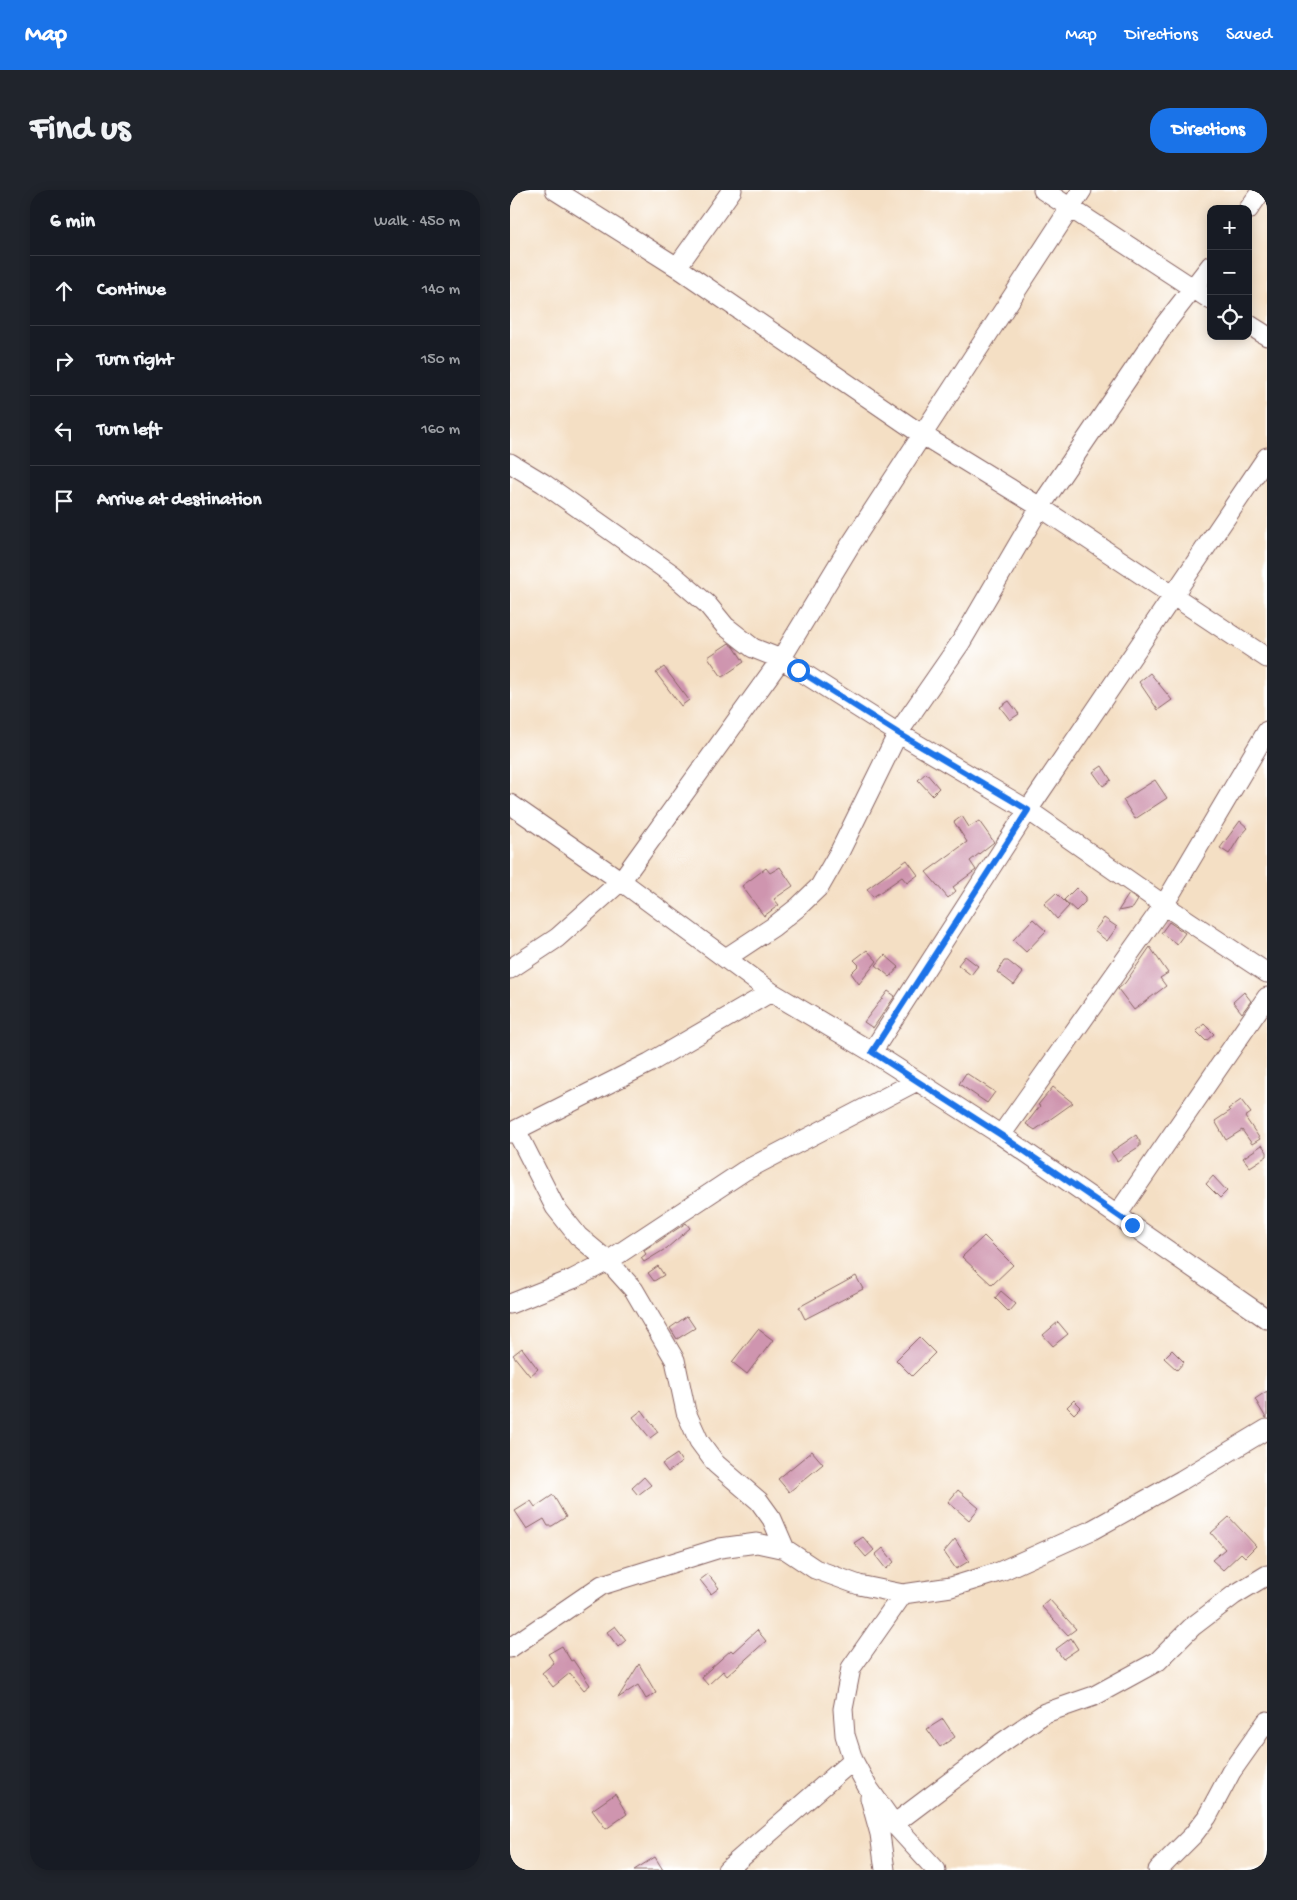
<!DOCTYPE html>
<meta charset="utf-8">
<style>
:root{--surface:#171b24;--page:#20242c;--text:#f1f3f6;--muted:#9ea1a6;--line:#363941;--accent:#1a73e8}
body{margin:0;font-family:"Gochi Hand",sans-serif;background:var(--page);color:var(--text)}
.controls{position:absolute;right:15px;top:15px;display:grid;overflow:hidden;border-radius:10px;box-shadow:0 2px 12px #0003}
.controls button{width:45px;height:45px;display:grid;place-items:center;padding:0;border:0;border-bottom:1px solid var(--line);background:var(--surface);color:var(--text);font:25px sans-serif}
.stop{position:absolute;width:15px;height:15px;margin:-11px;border:4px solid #1a73e8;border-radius:50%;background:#fff}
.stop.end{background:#1a73e8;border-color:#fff;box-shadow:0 1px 5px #0008}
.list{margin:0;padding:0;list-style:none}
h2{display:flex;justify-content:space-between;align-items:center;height:65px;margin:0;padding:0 20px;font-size:21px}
h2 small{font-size:16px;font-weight:400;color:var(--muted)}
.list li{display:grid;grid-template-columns:32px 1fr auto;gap:15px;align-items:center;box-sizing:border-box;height:70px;padding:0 20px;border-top:1px solid var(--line)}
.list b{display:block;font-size:19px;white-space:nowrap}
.list em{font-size:16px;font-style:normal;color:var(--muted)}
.icon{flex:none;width:28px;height:28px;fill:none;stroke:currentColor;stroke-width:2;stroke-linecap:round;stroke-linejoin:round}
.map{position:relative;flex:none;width:757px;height:1680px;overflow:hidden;border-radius:20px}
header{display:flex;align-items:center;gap:30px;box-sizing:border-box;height:70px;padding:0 25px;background:var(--accent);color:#fff}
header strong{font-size:24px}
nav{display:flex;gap:28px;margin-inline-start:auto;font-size:18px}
.intro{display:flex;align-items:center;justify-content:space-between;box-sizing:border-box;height:120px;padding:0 30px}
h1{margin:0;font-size:35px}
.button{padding:12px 22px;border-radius:20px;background:var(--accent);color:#fff;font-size:18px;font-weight:700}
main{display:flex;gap:30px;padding:0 30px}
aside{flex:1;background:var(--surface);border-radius:20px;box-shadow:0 2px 12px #0003}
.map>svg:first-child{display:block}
.building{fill:#cf95af}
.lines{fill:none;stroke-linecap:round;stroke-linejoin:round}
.minor-casing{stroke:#866261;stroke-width:21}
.minor{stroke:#fff;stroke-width:19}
.route{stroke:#1a73e8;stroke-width:6}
</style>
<header>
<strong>Map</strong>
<nav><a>Map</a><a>Directions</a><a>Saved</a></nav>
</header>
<div class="intro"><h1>Find us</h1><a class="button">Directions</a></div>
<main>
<aside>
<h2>6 min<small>Walk · 450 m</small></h2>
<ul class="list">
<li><svg class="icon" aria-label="ahead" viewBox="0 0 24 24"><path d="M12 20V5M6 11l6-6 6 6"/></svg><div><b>Continue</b></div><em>140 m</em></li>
<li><svg class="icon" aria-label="right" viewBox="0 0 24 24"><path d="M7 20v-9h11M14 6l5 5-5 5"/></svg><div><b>Turn right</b></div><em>150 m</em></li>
<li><svg class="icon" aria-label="left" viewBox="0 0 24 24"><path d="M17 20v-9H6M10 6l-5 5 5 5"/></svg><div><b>Turn left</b></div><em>160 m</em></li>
<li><svg class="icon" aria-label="arrive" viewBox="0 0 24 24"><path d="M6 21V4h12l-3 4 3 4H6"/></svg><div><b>Arrive at destination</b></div></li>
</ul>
</aside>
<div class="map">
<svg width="757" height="1680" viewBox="0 0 757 1680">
<rect width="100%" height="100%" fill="#fff"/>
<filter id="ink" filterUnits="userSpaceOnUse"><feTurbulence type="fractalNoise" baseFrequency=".02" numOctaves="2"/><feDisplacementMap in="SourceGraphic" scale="10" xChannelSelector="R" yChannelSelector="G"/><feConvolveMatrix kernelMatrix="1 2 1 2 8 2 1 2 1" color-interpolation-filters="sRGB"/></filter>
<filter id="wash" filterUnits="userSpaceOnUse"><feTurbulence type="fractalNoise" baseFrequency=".0096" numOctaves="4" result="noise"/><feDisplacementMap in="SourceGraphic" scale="20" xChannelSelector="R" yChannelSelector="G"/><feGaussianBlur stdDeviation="1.12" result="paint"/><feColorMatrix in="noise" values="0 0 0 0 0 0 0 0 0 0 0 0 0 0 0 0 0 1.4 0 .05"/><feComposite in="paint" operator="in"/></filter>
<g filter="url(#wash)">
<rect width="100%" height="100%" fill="#f4dfc4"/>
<g id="blocks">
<path class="building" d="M219,453L224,457L234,472L212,487L198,467Z
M154,477L179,510L171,516L146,483Z
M640,483L662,510L648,520L629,492Z
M499,511L509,524L500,530L490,517Z
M592,576L601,590L593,596L583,582Z
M416,583L429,598L422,605L408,590Z
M645,590L657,608L625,629L613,610Z
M452,626L459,637L469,631L484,652L460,671L466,680L443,697L446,701L438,708L416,682L457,652L444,632Z
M730,631L738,638L729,648L719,664L710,658Z
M397,670L408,685L397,693L392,687L363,707L357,699Z
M270,677L283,696L264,709L269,715L254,726L232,696L256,678L260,683Z
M566,698L575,707V712L566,721L554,710Z
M546,703L559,716L547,729L534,714Z
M619,704L628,710L623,718L608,721Z
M594,728L607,737L597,751L584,741Z
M523,729L536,741L516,762L503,750Z
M659,732L675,743L667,754L651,743Z
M640,757L658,783L650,788L656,796L624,820L608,799L615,793Z
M357,760L367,771L349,794L341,783L349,775L344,770Z
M375,765L389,777L380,787L366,775Z
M455,766L468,776L461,785L448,775Z
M494,771H498L513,783L504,795L487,782Z
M378,801L385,806L363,838L354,832Z
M734,802L741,811L732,823L723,812Z
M694,834L704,844L696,851L686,841Z
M456,883L485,902L477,913L449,894Z
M543,897L563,913L525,940L516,934L530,916L528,915Z
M731,910L741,923L735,927L750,949L742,954L732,940L716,950L705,931L720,921L718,919Z
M626,945L630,952V956L607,971L601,962Z
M752,955L757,962V966L740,977L733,968Z
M703,986L717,1001L710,1008L696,994Z
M176,1033L180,1038L157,1058L134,1072L131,1068L136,1064L134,1061Z
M474,1046L503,1075L482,1095L452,1067Z
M148,1076L154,1085L144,1091L138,1083Z
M346,1086L353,1099L295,1129L289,1117Z
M491,1101L506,1114L499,1122L485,1108Z
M177,1126L185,1138L167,1149L160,1138Z
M548,1132L558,1144L543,1156L533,1145Z
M248,1139L263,1150L237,1184L222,1172Z
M409,1147L425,1163L402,1186L386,1170Z
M12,1158L28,1179L20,1186L3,1165Z
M662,1160L674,1172L667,1180L654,1168Z
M757,1201V1228H756L745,1209Z
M564,1210L571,1217L564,1224L557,1217Z
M132,1220L148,1242L140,1248L123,1227Z
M302,1261L313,1274L279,1302L268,1289Z
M167,1264L172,1272L158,1282L152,1274Z
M134,1287L141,1295L128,1305L122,1298Z
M448,1300L469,1318L459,1330L438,1312Z
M43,1305L56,1327L42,1336H38L34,1329L17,1339L5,1321L21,1311L25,1317Z
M719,1327L746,1356L735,1367L731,1363L713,1380L702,1370L715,1359L701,1343Z
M353,1347L364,1360L356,1367L344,1353Z
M445,1349L459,1371L446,1379L434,1362Z
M373,1358L384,1372L376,1379L365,1365Z
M198,1384L209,1398L201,1404L190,1390Z
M539,1409L566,1439L558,1445L531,1416Z
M105,1436L116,1450L108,1457L97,1442Z
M247,1440L256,1451L217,1486L213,1481L198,1495L191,1487L221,1460L223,1462Z
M561,1448L568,1459L553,1469L546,1459Z
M52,1456L61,1471L63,1470L80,1495L74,1500L60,1483L43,1497L32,1483L44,1473L38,1464Z
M129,1474L146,1503L136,1509L128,1495L108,1508Z
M433,1529L445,1547L430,1557L417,1539Z
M105,1604L117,1624L96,1639L82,1620Z
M145,1667L153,1680H124Z"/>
</g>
</g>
<g filter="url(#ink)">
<use href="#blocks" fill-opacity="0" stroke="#866261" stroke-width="1"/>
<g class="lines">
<g class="minor-casing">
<path id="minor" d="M45,0L167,77L411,244L530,317L757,468
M533,0L701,110
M738,20L752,0
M167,77L222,0
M738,134L757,146
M0,273L33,293L162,384L197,414L215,436L243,458L271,469L388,543L518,620L654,715L757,783
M0,614L111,691L261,802L362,862L491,945L757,1129
M216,768L263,737L287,718L310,696L330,661L388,543L451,452L530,317L655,134L701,75
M0,779L47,748L111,691L271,469L339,357L572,0
M362,862L518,620L757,267
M6,940L45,1017L68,1046L98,1071L124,1100L165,1170L176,1222L189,1251L206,1274L249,1311L262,1329L275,1359
M0,943L139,873L261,802
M491,945L654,715L757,541
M607,1025L757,807
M0,1114L63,1089L98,1071L234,981L407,891
M393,1404L341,1478L333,1519L335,1545L343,1570L357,1596L384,1634L426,1680
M0,1458L92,1395L210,1358L247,1353L275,1359L305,1379L349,1395L393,1404L441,1397L489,1382L582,1340L672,1290L757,1239
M360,1608L370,1644L375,1680
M384,1634L493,1552L535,1523L584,1506L648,1471L682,1437L724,1405L757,1385
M217,1680L343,1570
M648,1680L683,1645L697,1627L721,1582L757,1531"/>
</g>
<use href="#minor" class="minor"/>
</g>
</g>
<g class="lines" filter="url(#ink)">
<path class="route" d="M288,480L388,543L518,620L362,862L491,945L622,1035"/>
</g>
</svg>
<div class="controls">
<button>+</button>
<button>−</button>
<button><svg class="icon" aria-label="locate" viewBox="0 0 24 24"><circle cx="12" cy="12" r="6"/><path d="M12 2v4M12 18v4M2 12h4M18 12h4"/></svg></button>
</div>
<div class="stop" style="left:288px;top:480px"></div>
<div class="stop end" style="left:622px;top:1035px"></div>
</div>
</main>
